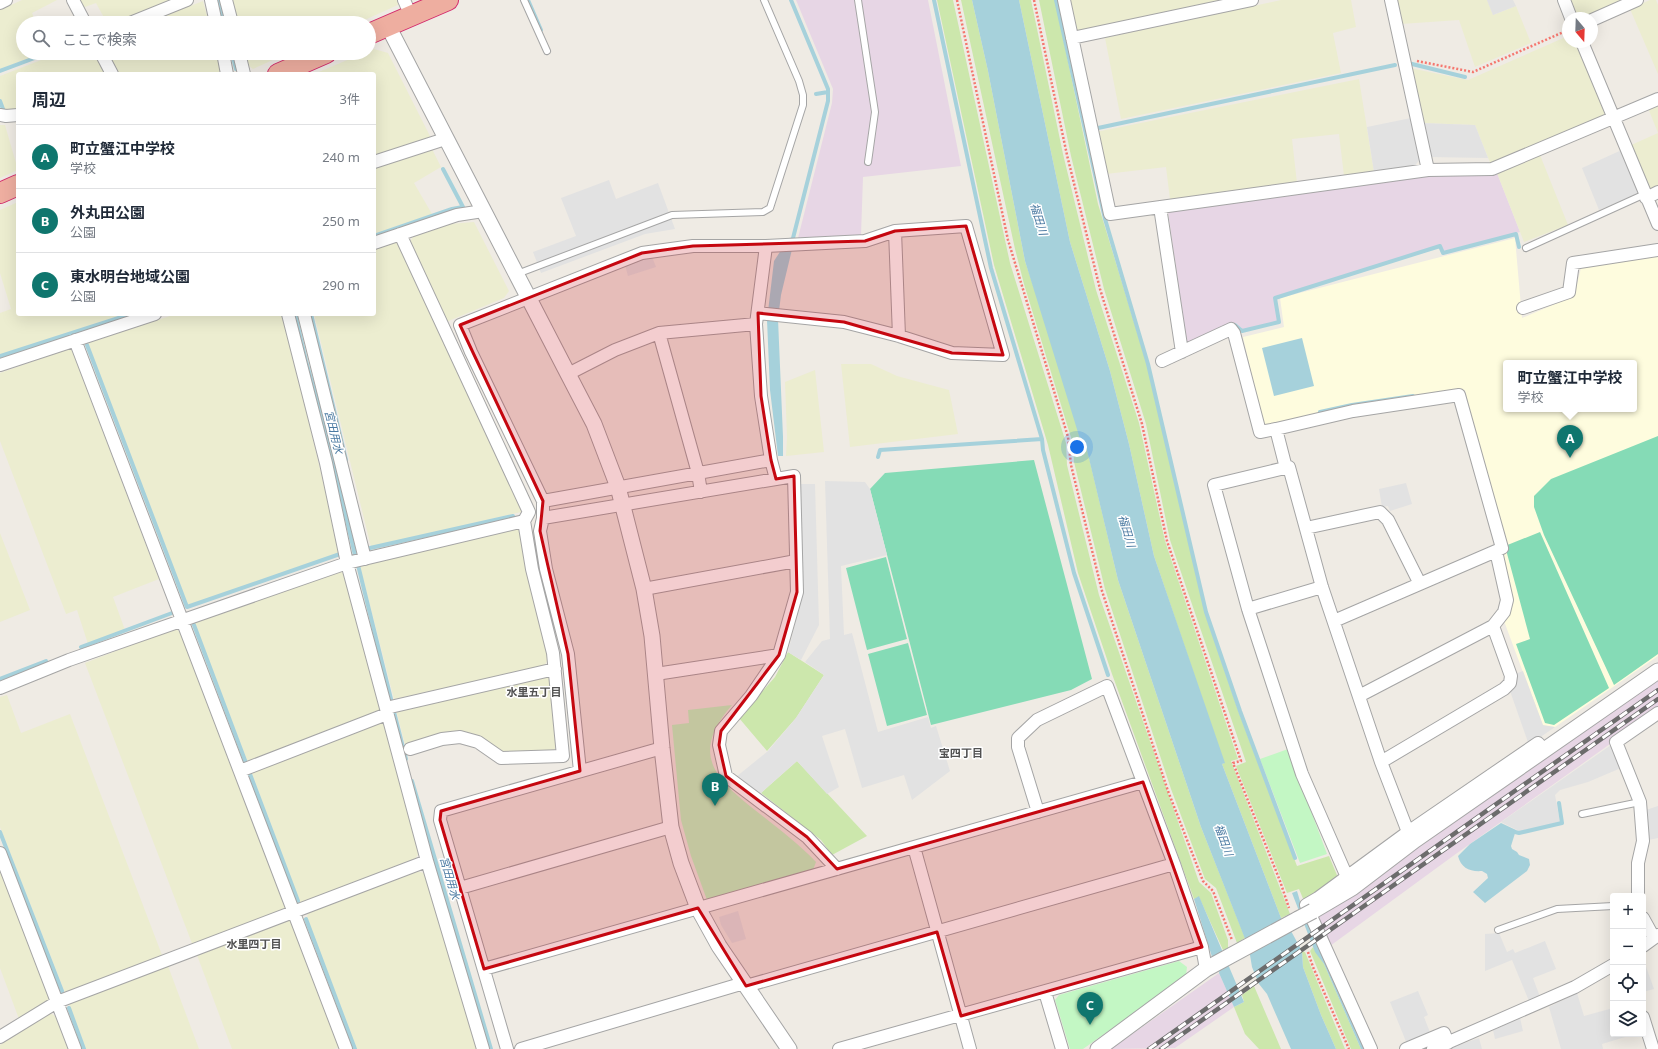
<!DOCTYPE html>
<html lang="ja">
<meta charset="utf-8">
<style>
:root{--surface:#fff;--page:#f6f6f7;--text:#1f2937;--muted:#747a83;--line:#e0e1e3;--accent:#0f766e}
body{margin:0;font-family:"Noto Sans","Noto Sans JP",sans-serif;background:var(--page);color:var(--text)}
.controls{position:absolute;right:12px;bottom:12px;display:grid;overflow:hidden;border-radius:4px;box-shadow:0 4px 16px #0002}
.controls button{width:36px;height:36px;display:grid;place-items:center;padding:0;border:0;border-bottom:1px solid var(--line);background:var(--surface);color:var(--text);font:20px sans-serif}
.compass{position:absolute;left:1562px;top:12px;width:36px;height:36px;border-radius:50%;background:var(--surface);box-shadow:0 4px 16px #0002;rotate:161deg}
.you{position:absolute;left:1077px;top:447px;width:14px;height:14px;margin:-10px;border:3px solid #fff;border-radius:50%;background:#1a73e8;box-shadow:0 0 0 6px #1a73e833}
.badge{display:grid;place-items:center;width:26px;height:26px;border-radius:50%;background:var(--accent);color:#fff;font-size:13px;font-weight:700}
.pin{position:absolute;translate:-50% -33px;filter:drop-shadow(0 1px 2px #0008)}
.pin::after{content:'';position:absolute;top:21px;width:14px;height:12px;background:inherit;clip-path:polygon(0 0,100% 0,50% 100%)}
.popup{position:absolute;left:1503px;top:360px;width:134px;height:52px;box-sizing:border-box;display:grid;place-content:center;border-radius:4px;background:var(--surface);filter:drop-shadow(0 1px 3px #0005);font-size:13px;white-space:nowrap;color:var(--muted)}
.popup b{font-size:15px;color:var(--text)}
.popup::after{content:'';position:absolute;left:50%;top:100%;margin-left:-8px;border:8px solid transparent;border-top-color:var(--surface)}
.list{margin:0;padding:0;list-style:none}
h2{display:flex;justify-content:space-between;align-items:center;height:52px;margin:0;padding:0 16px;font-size:17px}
h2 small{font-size:13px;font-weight:400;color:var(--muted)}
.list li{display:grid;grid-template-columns:26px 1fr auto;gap:12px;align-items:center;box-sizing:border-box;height:64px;padding:0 16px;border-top:1px solid var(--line)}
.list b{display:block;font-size:15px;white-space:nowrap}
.list p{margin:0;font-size:13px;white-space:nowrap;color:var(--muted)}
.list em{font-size:13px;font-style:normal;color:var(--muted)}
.icon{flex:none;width:22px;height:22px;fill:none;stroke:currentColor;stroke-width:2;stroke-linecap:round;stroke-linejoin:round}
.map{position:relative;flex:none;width:1658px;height:1049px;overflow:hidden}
.search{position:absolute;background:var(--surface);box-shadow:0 4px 16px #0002;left:16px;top:16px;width:360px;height:44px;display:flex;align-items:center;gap:10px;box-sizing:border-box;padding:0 14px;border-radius:22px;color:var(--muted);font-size:15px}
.panel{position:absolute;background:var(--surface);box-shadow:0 4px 16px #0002;left:16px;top:72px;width:360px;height:244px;border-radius:4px}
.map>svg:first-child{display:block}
.industrial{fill:#e7d6e5}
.education{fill:#fefcde;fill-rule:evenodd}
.farmland{fill:#ecedd0}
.grass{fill:#cce7ac}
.park{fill:#c3f7c4}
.pitch{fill:#85dbb6}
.parking{fill:#e2e2e2}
.water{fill:#a6d1db}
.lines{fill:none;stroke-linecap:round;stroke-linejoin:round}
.stream{stroke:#a6d1db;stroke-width:4}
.service-casing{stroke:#a5a5a5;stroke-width:8}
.minor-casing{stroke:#a5a5a5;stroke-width:14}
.tertiary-casing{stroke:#a5a5a5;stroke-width:17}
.trunk-casing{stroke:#d32a6c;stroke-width:22}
.path{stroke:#f5776f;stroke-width:2.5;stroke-dasharray:2 2;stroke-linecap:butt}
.service{stroke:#fff;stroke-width:6}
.minor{stroke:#fff;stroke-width:12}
.tertiary{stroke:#fff;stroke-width:15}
.trunk{stroke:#eeaea0;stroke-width:20}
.rail-casing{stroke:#6c6c6c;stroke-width:4.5}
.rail{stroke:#fff;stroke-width:3;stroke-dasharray:9;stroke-linecap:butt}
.tertiary-bridge-casing{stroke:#a5a5a5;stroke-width:17;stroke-linecap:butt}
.tertiary-bridge{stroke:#fff;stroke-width:15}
.marked{fill:#c50710;fill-opacity:0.2;stroke:#c50710;stroke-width:3;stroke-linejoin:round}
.labels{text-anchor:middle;stroke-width:3;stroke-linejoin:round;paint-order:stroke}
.water-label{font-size:11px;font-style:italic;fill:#4b7aa2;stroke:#fff}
.neighbourhood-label{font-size:11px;font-weight:bold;fill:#515151;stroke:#fff}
</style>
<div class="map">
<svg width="1658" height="1049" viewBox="0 0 1658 1049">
<rect width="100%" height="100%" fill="#efebe4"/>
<path class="industrial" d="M796,0H928L961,166L863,177L861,235L798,238L832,103L833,89Z
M1497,173L1520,232L1443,251L1441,245L1324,283L1274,297L1278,322L1243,330L1236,323L1188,345L1186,337L1168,212L1427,174Z
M1658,677V710L1611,741L1610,744L1453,856L1330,946L1315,916L1417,848L1448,822Z
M1219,973L1234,1007L1175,1048L1111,1049Z"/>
<path class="education" d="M1515,238L1522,318L1574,296L1581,268L1658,253V656L1555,727L1543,726L1504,621L1513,601L1502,557L1506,551L1489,489L1465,390L1352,406L1264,428L1243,337L1284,327L1280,298ZM1506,363H1634V409H1506Z"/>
<path class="farmland" d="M22,0H57L32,13L36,23H23V53H44L0,69V10Z
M78,0H171L114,23H107L96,3L82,8Z
M232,0H399L400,4L358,23H238Z
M1068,0H1233L1075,33Z
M1281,0H1351L1356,27L1333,33L1341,73L1121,119L1105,38Z
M1396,0H1487L1493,15L1516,6L1531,43L1475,67L1459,20L1401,24Z
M1569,0H1628L1587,18H1577Z
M1650,0H1656L1658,5V74L1630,9Z
M203,1L209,23H147Z
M1568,36V42H1577L1607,111L1604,116L1491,165L1475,125L1421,123L1410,68L1468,80Z
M374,49L388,53L432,140L374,159V74H314L364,53H369V51Z
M59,53H96L107,74H18V111H4L0,98V76Z
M105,53H216L220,68L219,74H116Z
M245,53H288L253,69L249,66Z
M1359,79L1374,172L1344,176L1339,134L1292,139L1297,183L1170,199L1166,167L1106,174L1096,132Z
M1658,103V187L1648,192L1629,146L1658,133L1648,108Z
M0,125H5L18,170L0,178Z
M432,149L441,167L414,183L432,214L374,234V168Z
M1540,155L1568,225L1524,242L1497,173Z
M18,202V314H124L0,355V313L11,309L0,273V210Z
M474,222L509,291L504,298L446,322L409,243L413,237L450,224Z
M394,242L399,244L524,508L521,512L371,547L314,314H374V249Z
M176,314H283L340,553L188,605L88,343Z
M71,348L159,579L113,597L125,630L88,644L77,610L66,614L0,441V373Z
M841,364H871L897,376L949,390L958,434L850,447Z
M815,370L824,452L786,456L787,437L785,382Z
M517,529L520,531L549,658L544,666L394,699L360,566Z
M0,533L30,610L0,622Z
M339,570L345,575L381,712L248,763L195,624V621Z
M175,628L182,634L287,906L283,912L193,946L85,663Z
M545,675L550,679L558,745L552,752L502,755L482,740L406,748L396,710Z
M7,695L21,733L70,714L162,955L65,993L0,827V697Z
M380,722L384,725L419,853L413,862L304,903L300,902L251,771Z
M0,870L49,998L46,1003L19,1019L0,968Z
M416,871L424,873L478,1049H357L307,918L308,913Z
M288,920L293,923L340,1047L334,1049H232L197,955Z
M168,966L199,1049H86L69,1004Z
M50,1013L55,1016L68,1049H0V1045Z"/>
<path class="grass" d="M937,0H953L1010,263L1066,443L1067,465L1099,595L1199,882L1211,893L1228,940V948L1223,950L1199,897L1194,899L1112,674L1078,573L1048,445L994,265Z
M961,0H972L988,71L1025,261L1086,445L1118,580L1201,827L1245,938L1237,943L1216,888L1205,879L1171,789L1105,589L1074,462L1073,444L1024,284L1015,249Z
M1019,0H1031L1063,154L1096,290L1139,423L1165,541L1238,759L1231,761L1290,914L1281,918L1222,764L1224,763L1154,556L1129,444L1110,371L1070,242Z
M1039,0H1055L1098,204L1148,368L1205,613L1239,713L1297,866L1329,856L1339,880L1304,901L1299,889L1287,893L1236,766L1246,762L1170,540L1146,424L1104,289L1071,156Z
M788,652L824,675L796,718L767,751L739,718L775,677Z
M797,761L867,836L832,855L821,840L761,793Z
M1313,947L1324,964L1361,1049H1351L1310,951Z
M1302,951L1305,952L1345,1049H1336L1321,1015L1303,967Z
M1254,986L1281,1049H1259L1245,1034L1234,1007L1244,1002L1242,995Z"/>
<path class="park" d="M732,705C688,756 717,780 760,814C779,829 799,844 816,862L813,870L707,900L691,856L681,820L672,725L689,723L688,710Z
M1288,749L1327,854L1300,863L1260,759Z
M1179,961L1187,967L1186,976L1083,1049H1070L1055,1000L1059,995Z"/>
<path class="pitch" d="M1658,436V654L1614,685L1544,535L1534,507V496L1551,479Z
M1034,460L1092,679L1071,690L931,725L870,489L885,473Z
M1540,532L1609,688L1554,725L1545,723L1516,644L1530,639L1505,546Z
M886,557L907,639L867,650L846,568Z
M908,643L927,715L887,726L868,654Z"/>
<path class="parking" d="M1487,0H1513L1516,6L1493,15Z
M1411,118L1420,159L1414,167L1374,172L1367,127Z
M1421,123L1475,125L1488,158L1429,157Z
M1624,149L1642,193L1599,210L1582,168Z
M609,180L616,199L658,183L675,229L645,234L541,273L533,252L576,236L561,198Z
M652,257L656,267L628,276L625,265Z
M825,481L865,482L870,489L887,555L841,566L844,635L852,633L878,732L928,717L931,728L936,726L950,771L912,800L904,775L862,788L845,729L822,736L839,787L827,794L797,761L761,793L736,777L768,751L796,718L824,675L805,662L822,641L830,639Z
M1406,483L1412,504L1390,511L1388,506L1382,507L1379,489Z
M799,484H815L819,625L801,660L788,652L803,592Z
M1523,671L1543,725L1555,727L1529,745L1510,691L1515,674Z
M1611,745L1621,768L1588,782L1560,790L1555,795L1560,822L1521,832L1501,822Z
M1658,806V838L1648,840L1646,810Z
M738,911L746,939L732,943L721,925L719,917Z
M1499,933L1507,952L1513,949L1515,953L1545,941L1556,969L1533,978L1540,997L1529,1001L1512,960L1485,971V934Z
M1643,958L1654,989L1643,992Z
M1418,991L1428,1015L1424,1017L1431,1035L1407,1044L1390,1002Z
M1577,993L1584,1016L1613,1008V1034H1635L1602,1044L1603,1049H1561L1549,1007Z
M1520,1018L1523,1031L1495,1039L1493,1030Z
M1479,1038L1482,1049H1447Z"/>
<path class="water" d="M972,0H1019L1070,242L1110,371L1129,444L1154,556L1225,763L1222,764L1281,918L1291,931L1302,951L1303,967L1321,1015L1336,1049H1291L1267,994L1259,984L1252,967L1249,949L1201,827L1118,580L1086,446L1080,439L1025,261L988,71Z
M795,237L781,295L778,319L783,437V456H778L770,390L767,320L774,261L789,238Z
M1302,338L1314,386L1274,396L1262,348Z
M1501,823L1516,830L1511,846L1512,849L1517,852L1519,855L1529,859L1530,865L1527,871L1485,903L1473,892L1488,878L1487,874L1482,871C1470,872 1461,868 1458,856L1470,844Z
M1297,891L1302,908L1366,1049H1361L1324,964L1315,952L1292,893Z
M1199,896L1244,1002L1234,1007L1219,973L1220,968L1212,957L1194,899Z"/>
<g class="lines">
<path class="stream" d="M219,0L225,23
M528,0L541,30
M791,0L828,89V101L792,242
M934,0L991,268L1042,439L1043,450L1074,573L1108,675
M1056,0L1105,219L1148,364L1206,612L1240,711L1295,858
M232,53L236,69
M1408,63L1465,77
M0,71L48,53
M816,94L828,92
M0,101L3,109
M1098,128L1395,65
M374,236L452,209L463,207L443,169
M295,314L306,361L329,443L355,555
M311,314L346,460
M1233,326L1235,325L1242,331L1279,322L1275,298L1440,246L1443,253L1516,234L1519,247
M87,345L187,607L340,554
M0,356L131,314
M1320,412L1352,405L1413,396
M878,457L880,450L1042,439
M370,548L513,516
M358,565L391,699
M194,625L246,763
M81,647L172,613
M0,679L46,661
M394,712L406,759
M250,774L298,901
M412,781L491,1049
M0,832L62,991
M1515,832L1519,833L1562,823L1559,803
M306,919L355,1049
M69,1008L84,1049"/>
<g class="service-casing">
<path id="service" d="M524,0L547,51
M858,0L875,112L868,162
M1526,248L1645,194
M517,274L672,215L763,212L770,208L803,105V95L799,81L764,0
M1582,814L1640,802
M1498,930L1557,909L1613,906"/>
</g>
<g class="minor-casing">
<path id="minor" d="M73,0L85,23
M211,0L216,23
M226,0L232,23
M404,0L411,16
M1064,0L1110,214L1428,170L1492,169L1658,99
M1391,0L1428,170
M1564,0L1571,18
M0,3L6,0
M1592,20L1637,0
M130,23L187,0
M1072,38L1252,0
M1582,42L1658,224
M101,53L112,74
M223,53L227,74
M239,53L244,74
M0,115L6,116L18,115
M374,162L445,139
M1646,198L1658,192
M1160,207L1182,352
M895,231L899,336
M400,234L529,512L524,521L532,569L553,653L563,756L501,758L478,742L460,737L442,739L410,749
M374,243L457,215L483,211
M1523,308L1569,292L1573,263L1658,250
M758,313L844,322L899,336L952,353L1003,355L966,226L895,231L865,241L766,246
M288,314L326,463L347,563L427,861L483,1049
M304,314L365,559
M659,333L698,473L701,492
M75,340L346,1049
M1162,361L1231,329L1234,333L1260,432L1276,429
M0,365L155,314
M568,374L615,350L659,333L756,324
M1286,468L1276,429L1353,411L1459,395L1502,548L1496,551
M543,501L771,460
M543,518L794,476L797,592L779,655L751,696L721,731L719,745L726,776L807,837L837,869
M1306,528L1380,512L1388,520L1420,584
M644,589L796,561
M1248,609L1322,587
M1334,621L1496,551L1507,600L1504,612L1493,626L1511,676L1510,683L1504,689L1381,762
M656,674L779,655
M0,688L69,660L347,563L524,521
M1359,696L1493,626
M386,708L555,669
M240,771L387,714
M580,771L568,654L546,569L540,531L543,518V501L471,352L460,325L642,253L693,246H766L756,324L761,396L771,460L776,479
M1038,812L1018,747V738L1037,720L1107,686L1143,782
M914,847L970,1049
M0,853L75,1049
M1347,877L1302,774L1248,609L1214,485L1289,467L1322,587L1381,762L1408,832
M460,888L671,827
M1638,896V863L1643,841L1640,802L1616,742L1658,713
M1643,918L1654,938
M1643,946L1658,935
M484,969L1143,782L1174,864L1202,947L1206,969
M746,986L1174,864
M1045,992L1062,1049
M1643,1017L1653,1049
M0,1037L57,1002L427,861
M507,1049L440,820L441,811L662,748
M521,1049L744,983
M839,1049L1202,947
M1371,1049L1306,905L1318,898L1408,832L1538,743L1544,750
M1406,1049L1444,1033L1448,1043
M1433,1049L1575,987L1613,965"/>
</g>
<g class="tertiary-casing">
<path id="tertiary" d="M388,26L568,374L594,424L618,487L644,589L652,636L662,748L671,827L681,863L698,908L719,946L789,1049
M1313,911L1352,888L1415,840L1658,671
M1098,1049L1206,969L1298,919"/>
</g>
<g class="trunk-casing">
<path id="trunk" d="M369,34L448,0
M278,74L326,53
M0,193L18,185"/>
</g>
<path class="path" d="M957,0L1008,240L1068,437L1071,465L1102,591L1168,791L1203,881L1213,891L1232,940
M1034,0L1067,155L1100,289L1142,424L1167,541L1241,761L1233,763L1280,881L1289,908
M1417,61L1473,72L1568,30
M1308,952L1313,967L1349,1049"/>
<use href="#service" class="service"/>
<use href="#minor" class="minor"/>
<use href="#tertiary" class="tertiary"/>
<use href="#trunk" class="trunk"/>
<g class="rail-casing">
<path id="rail" d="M1149,1049L1658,690
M1161,1049L1658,699"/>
</g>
<use href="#rail" class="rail"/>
<g class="tertiary-bridge-casing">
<path id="tertiary-bridge" d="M1298,919L1313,911"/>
</g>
<use href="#tertiary-bridge" class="tertiary-bridge"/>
</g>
<path class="marked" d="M966,226L1003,355L952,353L844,322L758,313L761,396L771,460L776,479L794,476L797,592L779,655L721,731L719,745L726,776L807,837L837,869L1143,782L1202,947L961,1016L937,932L746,986L698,908L484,969L440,820L441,811L580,771L568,654L540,531L543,501L460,325L642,253L693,246L865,241L895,231Z"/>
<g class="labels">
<g class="water-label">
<text transform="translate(1039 219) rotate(73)" y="4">福田川</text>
<text transform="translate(334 432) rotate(76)" y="4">宮田用水</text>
<text transform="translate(1127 531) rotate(74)" y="4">福田川</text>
<text transform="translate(1224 840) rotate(70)" y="4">福田川</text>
<text transform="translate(450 878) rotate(74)" y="4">宮田用水</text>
</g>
<g class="neighbourhood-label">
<text x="534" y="696">水里五丁目</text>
<text x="961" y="757">宝四丁目</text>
<text x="254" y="948">水里四丁目</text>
</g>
</g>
</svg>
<div class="controls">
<button>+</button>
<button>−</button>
<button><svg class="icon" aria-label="locate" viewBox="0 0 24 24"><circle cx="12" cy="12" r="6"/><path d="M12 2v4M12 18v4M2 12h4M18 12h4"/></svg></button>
<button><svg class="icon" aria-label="layers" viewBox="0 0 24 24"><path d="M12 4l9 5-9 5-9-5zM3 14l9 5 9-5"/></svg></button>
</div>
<svg class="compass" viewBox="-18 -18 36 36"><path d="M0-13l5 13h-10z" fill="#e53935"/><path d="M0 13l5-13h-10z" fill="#747a83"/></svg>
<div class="you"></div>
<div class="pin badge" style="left:1570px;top:458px">A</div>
<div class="popup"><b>町立蟹江中学校</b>学校</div>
<div class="pin badge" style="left:715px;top:806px">B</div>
<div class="pin badge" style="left:1090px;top:1025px">C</div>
<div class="search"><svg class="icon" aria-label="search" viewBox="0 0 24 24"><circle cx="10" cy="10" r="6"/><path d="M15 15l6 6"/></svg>ここで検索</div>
<section class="panel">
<h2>周辺<small>3件</small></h2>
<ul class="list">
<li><span class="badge">A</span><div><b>町立蟹江中学校</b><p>学校</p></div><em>240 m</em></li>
<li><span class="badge">B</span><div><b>外丸田公園</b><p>公園</p></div><em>250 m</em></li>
<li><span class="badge">C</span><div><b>東水明台地域公園</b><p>公園</p></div><em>290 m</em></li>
</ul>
</section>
</div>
